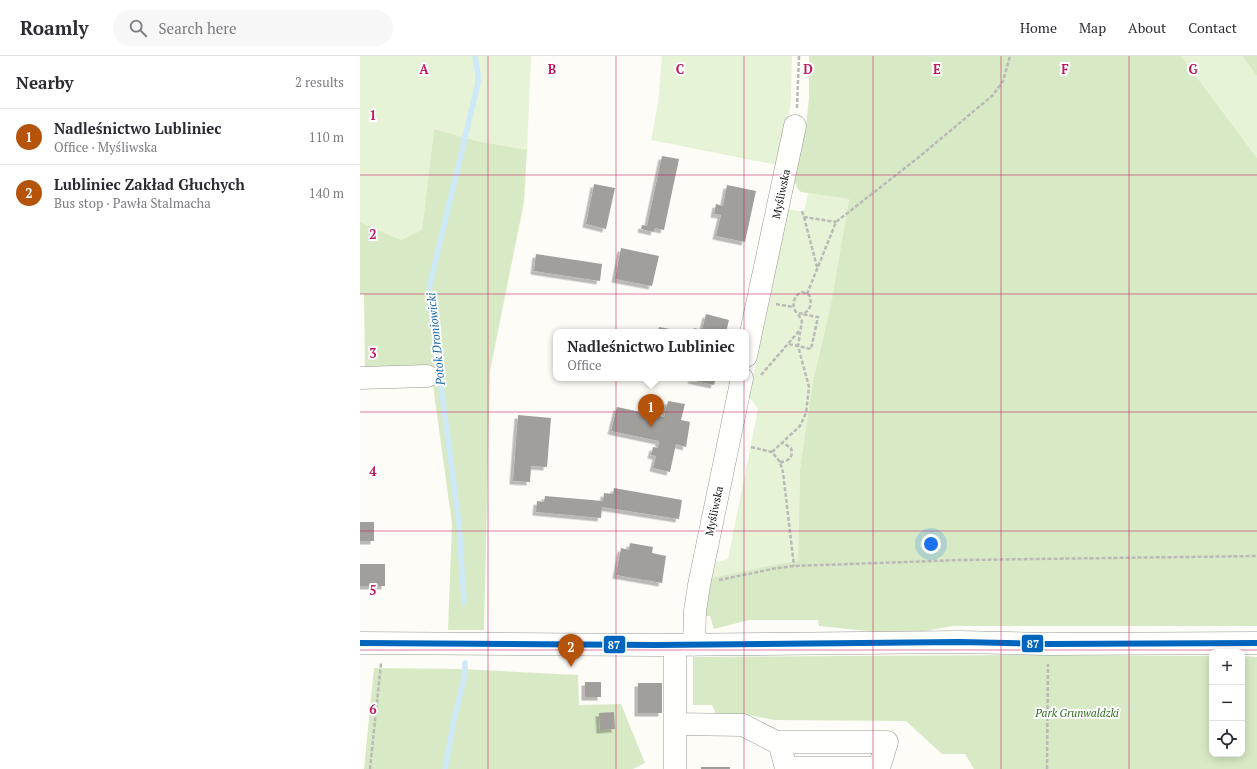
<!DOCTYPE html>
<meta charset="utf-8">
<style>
:root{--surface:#fff;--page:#f7f7f7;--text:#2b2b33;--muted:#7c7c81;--line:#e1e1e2;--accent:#b45309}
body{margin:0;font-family:"PT Serif",serif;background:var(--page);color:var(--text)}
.controls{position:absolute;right:12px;bottom:12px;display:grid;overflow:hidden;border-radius:8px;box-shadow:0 2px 10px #0003}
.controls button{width:36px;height:36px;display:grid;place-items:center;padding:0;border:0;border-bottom:1px solid var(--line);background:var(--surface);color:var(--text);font:20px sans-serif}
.you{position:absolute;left:571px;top:488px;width:14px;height:14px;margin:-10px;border:3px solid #fff;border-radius:50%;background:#1a73e8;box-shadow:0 0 0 6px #1a73e833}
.badge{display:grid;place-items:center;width:26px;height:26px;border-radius:50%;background:var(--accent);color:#fff;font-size:13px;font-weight:700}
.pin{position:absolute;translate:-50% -33px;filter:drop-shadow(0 1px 2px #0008)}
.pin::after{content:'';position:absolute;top:21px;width:14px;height:12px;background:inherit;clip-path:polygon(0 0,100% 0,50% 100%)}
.popup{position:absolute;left:193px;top:273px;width:196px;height:52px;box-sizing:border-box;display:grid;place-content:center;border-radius:8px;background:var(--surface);filter:drop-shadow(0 1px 3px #0005);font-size:13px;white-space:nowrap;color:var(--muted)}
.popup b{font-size:15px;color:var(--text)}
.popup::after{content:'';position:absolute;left:50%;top:100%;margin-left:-8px;border:8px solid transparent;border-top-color:var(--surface)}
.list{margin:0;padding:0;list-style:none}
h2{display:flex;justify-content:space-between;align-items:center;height:52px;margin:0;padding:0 16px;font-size:17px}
h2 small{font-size:13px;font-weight:400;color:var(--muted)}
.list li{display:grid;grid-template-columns:26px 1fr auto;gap:12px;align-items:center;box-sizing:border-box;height:56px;padding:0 16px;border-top:1px solid var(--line)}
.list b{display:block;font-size:15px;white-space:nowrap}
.list p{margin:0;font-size:13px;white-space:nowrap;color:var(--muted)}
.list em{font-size:13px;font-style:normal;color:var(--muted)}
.icon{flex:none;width:22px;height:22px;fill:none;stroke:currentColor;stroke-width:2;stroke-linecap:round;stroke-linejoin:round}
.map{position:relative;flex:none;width:897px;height:713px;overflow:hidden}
header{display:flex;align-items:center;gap:24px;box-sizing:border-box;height:56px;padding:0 20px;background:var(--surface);border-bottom:1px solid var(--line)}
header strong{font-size:19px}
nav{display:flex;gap:22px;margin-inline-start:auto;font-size:14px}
.search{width:280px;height:36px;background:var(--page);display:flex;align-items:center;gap:10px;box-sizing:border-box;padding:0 14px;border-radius:22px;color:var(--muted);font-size:15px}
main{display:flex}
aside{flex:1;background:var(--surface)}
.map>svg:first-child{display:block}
.green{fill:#e7f3d7}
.forest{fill:#d8eac5}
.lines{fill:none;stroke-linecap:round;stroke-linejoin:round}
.stream{stroke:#cde8f7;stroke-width:5.5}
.building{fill:#a19f9c;filter:url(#shadow)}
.minor-casing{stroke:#979795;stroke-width:23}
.path{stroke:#b9b9b8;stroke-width:2.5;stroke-dasharray:4 2;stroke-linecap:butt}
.minor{stroke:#fffffe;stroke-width:22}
.bus-1-casing{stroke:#fff;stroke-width:9}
.bus-1{stroke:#0065bd;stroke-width:6}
.grid{fill:none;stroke:#c2185b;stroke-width:1;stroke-opacity:0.55}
.labels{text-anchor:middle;stroke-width:4;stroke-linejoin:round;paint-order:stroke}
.street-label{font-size:11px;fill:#111;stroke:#fff}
.park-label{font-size:11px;font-style:italic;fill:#2f6b1f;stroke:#fff}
.water-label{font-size:12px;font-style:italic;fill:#1768a6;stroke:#fff}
.grid-label{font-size:13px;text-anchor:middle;font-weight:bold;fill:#c2185b;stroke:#fff;stroke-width:4;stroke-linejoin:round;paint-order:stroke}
.line-badge{stroke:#fff;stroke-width:1.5}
.badge-label{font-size:11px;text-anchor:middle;font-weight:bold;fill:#fff}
</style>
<header>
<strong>Roamly</strong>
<div class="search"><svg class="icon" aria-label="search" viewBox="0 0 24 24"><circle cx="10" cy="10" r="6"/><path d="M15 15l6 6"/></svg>Search here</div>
<nav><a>Home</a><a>Map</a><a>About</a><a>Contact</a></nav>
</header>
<main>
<aside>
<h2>Nearby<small>2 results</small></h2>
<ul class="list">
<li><span class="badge">1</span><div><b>Nadleśnictwo Lubliniec</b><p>Office · Myśliwska</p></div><em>110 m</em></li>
<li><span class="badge">2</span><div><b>Lubliniec Zakład Głuchych</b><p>Bus stop · Pawła Stalmacha</p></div><em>140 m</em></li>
</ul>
</aside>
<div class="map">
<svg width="897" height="713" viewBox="0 0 897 713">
<defs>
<filter id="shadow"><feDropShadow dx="-3.5" dy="3.5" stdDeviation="0" flood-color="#0004"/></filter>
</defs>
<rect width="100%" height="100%" fill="#fdfcf7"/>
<path class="green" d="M0,0H171L167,94L117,85L74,73L62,174L41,184L0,166Z
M302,0H432L431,45L426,73L417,109L291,84L298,48Z
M821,0H882L897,20V102Z
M448,137L489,143L472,243L452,330L440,413L438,505L412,509L351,522L354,507L368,503L398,353L389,341L428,153L444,156Z"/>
<path class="forest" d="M449,0H821L897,102V570H593L553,577H525L459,570L458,564H389L354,573L350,560H344L351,522L412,509L438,505L440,413L452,330L472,243L489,143L441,136L437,132L434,123L446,70L449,42Z
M882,0H897V20Z
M74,73L117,85L167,94L164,146L130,315L124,574H88L92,468L71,315L5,317L4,238H0V166L41,184L62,174Z
M673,599L852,600V698H882V600L897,601V713H614L605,698H582L547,666L544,665L414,664L385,658H356L352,649H333V601Z
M14,612L100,613L218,619L219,649L261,648L285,707L273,713H4Z"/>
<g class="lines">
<path class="stream" d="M104,546L99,468L69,238L70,228L118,27V20L115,0
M85,713L94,663L105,618V607"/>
</g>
<path class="building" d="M302,100L319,103L304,174L295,172L294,176L281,173L282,169L287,170Z
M234,128L255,132L246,173L226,168Z
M367,129L396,135L385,186L356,180L361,159L354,158L356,148L363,150Z
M261,192L299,200L292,230L255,223Z
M176,198L242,208L240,225L174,215Z
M346,258L369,264L366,276H333L334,272L342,274Z
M299,271L310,273L309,276H298Z
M332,322H356L354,329L331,324Z
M308,345L325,348L321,364L330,366L326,391L316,388L310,416L293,412L296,400L291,399L293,391L298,392L299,385L251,375L257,351L304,361Z
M158,359L191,362L187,411L171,410L170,426L153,425Z
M254,432L322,444L319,463L242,451L241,462L176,456L177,445L184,446L185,440L243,445L244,437L253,438Z
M0,466H14V485H0Z
M270,487L293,491L292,497L306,500L302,527L256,519L261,492L269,494Z
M0,508H25V530H0Z
M225,626H241V641H225Z
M278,627H302V657H278Z
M254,656L255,673L240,674L239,657Z
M341,711H370V713H341Z"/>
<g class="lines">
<g class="minor-casing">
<path id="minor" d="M386,300L435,70
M0,322L67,320
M0,587L295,589L599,586L688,588L897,587
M315,589V713
M334,589L335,555L339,529L382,322
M315,668L383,669L416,686H527L519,712H426L419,686"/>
</g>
<path class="path" d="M437,52L439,0
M442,155L444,161L476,166
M444,161L457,211
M442,236L449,239C454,249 447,262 436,256C431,249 434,239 442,236Z
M447,238L476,166L559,101L633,39L643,25L650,0
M416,248L433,251
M429,288L451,293L458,261L441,258
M401,319L440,274
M391,391L412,396L420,406L423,416L434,510
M412,396L440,370L446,357L449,331L438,290L442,265L438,258
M420,406C428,406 434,401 431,392L423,387
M359,524L417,512L434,510L601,504L897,500
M10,713L21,607
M687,713L688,608"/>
<use href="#minor" class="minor"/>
<g class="bus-1-casing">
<path id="bus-1" d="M0,587L295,589L599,586L688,588L897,587"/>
</g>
<use href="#bus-1" class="bus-1"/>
</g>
<path class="grid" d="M128,0V713M256,0V713M384,0V713M513,0V713M641,0V713M769,0V713M0,119H897M0,238H897M0,356H897M0,475H897M0,594H897"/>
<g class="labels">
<g class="street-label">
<text transform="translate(421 138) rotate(-78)" y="4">Myśliwska</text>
<text transform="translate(354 455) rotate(-78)" y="4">Myśliwska</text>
</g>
<g class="park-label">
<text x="717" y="661">Park Grunwaldzki</text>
</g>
<g class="water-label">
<text transform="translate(76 283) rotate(-96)" y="4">Potok Droniowicki</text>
</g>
</g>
<g class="grid-label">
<text x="64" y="18">A</text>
<text x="192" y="18">B</text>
<text x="320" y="18">C</text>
<text x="448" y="18">D</text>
<text x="577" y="18">E</text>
<text x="705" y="18">F</text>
<text x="833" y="18">G</text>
<text x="13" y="64">1</text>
<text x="13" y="183">2</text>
<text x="13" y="302">3</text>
<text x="13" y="420">4</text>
<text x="13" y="539">5</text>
<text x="13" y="658">6</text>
</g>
<g class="line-badge">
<rect x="661" y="578" width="23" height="19" rx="4" fill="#0065bd"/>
<rect x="243" y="579" width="23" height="19" rx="4" fill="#0065bd"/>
</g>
<g class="badge-label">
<text x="673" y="592">87</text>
<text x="254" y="593">87</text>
</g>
</svg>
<div class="controls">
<button>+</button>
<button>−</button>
<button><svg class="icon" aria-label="locate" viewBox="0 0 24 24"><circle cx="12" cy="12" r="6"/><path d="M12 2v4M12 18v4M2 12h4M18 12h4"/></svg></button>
</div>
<div class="you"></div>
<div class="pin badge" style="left:291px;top:371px">1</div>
<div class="popup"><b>Nadleśnictwo Lubliniec</b>Office</div>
<div class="pin badge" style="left:211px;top:611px">2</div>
</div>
</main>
